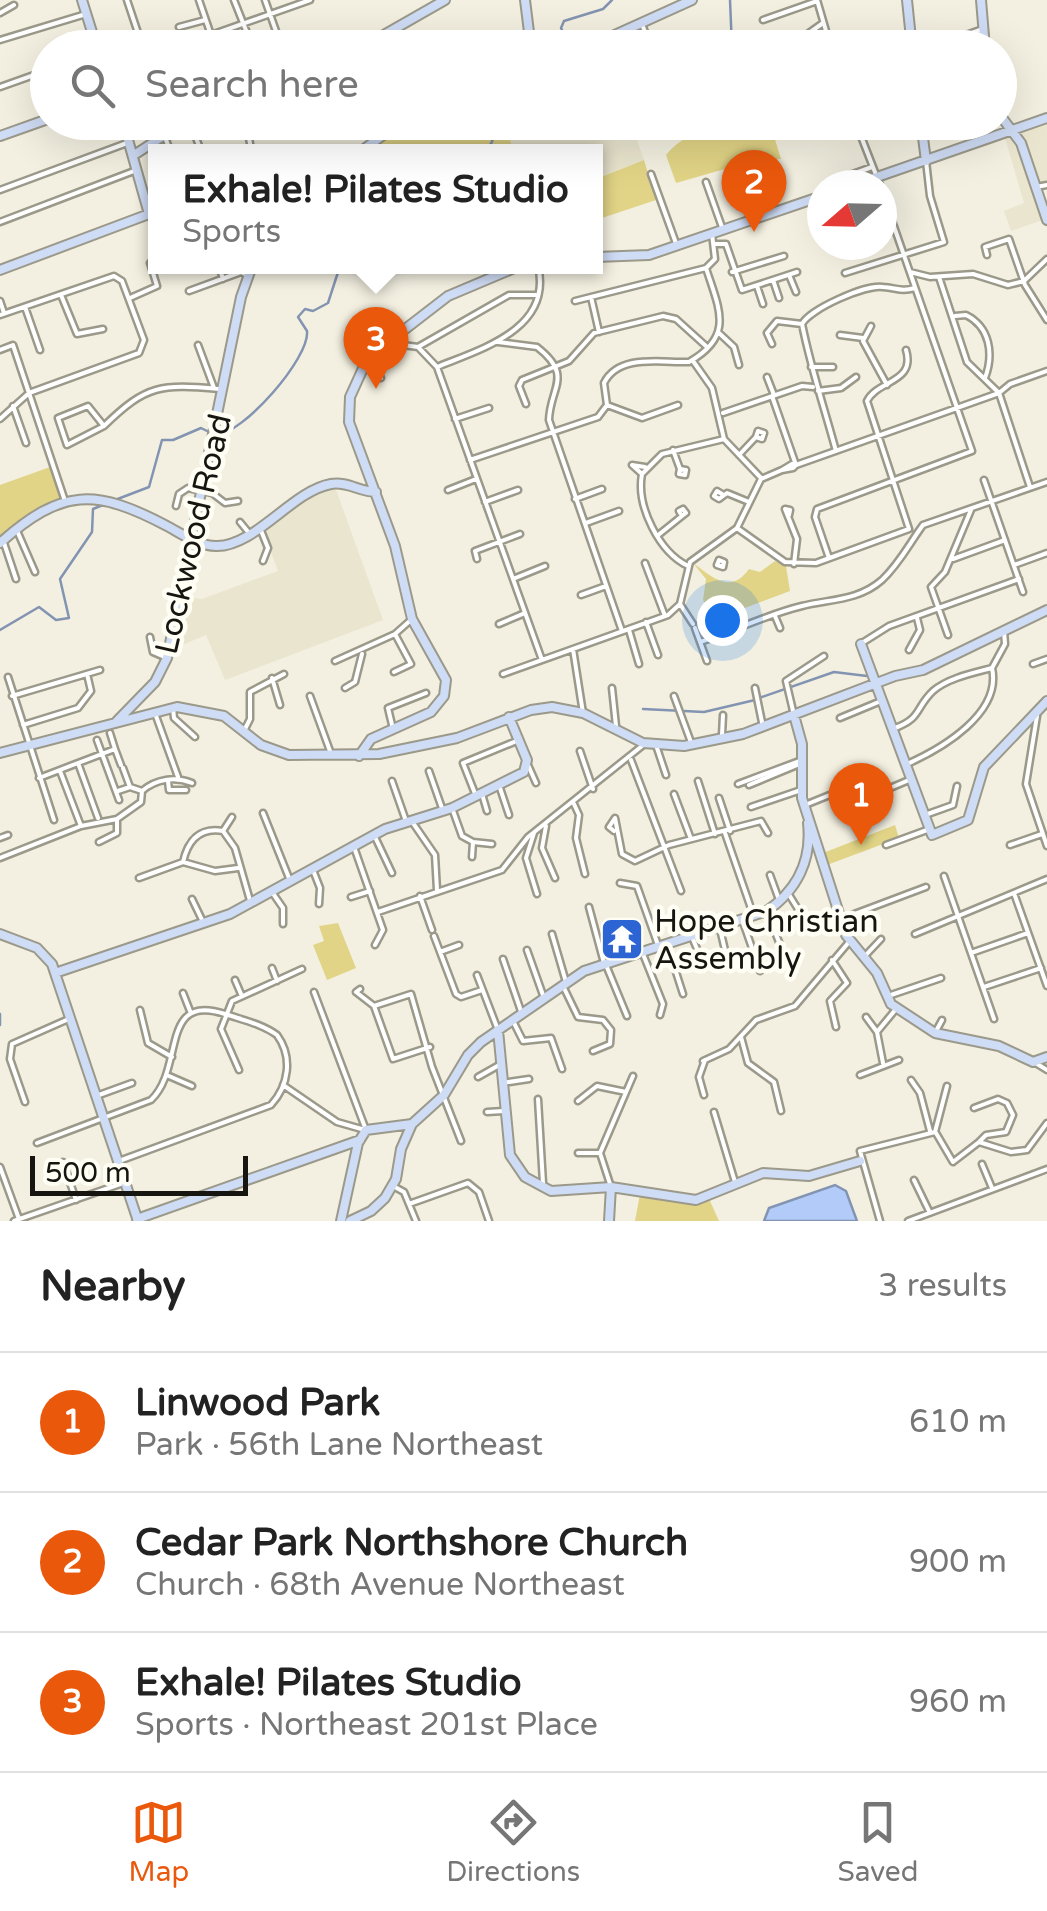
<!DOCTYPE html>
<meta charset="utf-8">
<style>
:root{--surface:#fff;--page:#f2f2f2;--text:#222;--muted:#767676;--line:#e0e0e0;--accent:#ea580c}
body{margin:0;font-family:"Varela Round",sans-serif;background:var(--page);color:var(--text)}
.compass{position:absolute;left:807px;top:170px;width:90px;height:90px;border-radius:50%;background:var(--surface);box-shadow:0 10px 40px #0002;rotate:250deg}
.scale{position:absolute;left:30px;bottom:25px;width:218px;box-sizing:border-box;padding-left:10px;border:5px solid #161510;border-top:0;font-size:28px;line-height:35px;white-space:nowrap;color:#161510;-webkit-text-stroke:8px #fffef4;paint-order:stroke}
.you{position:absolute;left:722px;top:620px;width:35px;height:35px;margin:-25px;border:8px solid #fff;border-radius:50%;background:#1a73e8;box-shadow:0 0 0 15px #1a73e833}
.badge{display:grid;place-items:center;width:65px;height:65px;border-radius:50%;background:var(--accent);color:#fff;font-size:32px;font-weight:700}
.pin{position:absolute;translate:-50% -82px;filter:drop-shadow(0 2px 5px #0008)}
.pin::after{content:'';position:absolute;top:52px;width:35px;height:30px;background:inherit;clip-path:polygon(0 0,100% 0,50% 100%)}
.popup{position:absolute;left:148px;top:144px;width:455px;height:130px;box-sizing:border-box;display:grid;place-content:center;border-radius:0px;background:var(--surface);filter:drop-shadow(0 2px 8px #0005);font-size:32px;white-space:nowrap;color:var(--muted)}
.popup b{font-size:38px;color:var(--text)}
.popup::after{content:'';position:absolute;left:50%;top:100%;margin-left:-20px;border:20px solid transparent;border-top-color:var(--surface)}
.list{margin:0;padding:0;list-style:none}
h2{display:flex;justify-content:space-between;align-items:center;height:130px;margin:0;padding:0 40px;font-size:42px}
h2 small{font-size:32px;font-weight:400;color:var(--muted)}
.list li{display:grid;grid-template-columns:65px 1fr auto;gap:30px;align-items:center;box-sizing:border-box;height:140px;padding:0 40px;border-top:2px solid var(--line)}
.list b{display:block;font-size:38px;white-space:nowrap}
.list p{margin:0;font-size:32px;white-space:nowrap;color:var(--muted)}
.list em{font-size:32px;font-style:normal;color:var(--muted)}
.icon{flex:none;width:55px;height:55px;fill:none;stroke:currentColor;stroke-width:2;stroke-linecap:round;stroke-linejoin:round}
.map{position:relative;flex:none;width:1047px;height:1221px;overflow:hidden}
.search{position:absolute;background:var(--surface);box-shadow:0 10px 40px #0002;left:30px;right:30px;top:30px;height:110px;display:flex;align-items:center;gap:25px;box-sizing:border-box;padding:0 35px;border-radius:55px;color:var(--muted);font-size:38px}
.sheet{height:550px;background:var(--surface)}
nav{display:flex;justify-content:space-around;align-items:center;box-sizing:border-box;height:140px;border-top:2px solid var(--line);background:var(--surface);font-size:28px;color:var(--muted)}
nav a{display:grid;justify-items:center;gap:5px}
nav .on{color:var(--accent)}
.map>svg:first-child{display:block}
.built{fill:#e9e5ce}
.green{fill:#e1d486}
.water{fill:#b2cbf8;stroke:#8394b2;stroke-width:2.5}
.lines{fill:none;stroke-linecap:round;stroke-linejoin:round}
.stream{stroke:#8394b2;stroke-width:2.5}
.street-casing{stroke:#9b998a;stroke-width:9}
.secondary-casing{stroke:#9b998a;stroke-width:12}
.street{stroke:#fff;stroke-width:4}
.secondary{stroke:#cfdcf5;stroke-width:8}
.labels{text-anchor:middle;stroke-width:9;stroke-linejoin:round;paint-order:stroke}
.street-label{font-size:32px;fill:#161510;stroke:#fffef4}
.poi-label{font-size:32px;fill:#161510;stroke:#fffef4;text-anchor:start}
</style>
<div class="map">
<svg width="1047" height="1221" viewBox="0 0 1047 1221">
<rect width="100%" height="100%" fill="#f3f0e1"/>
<path class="built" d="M547,123H631L644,160L596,179V152L514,151L508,135Z
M1047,125V180L1037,184L1045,219L1011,231L1004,211L1024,203L1005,138Z
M335,487L383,620L225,680L206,635L175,648L185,597L202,599L278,571L262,528L320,491Z"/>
<path class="green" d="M410,122L492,123L508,135L514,151L368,152Z
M770,123L781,159L756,160L676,183L666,155C689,126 735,122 770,123Z
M644,160L656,200L596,220V179Z
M50,467L61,498L35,509L0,538V485Z
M775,561L786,566L790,591L713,620L703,600L706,579L693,563C710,575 730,596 749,569L760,572Z
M895,825L899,838L827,865L823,853Z
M338,923L356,968L327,980L313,945L324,941L319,926Z
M640,1194L710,1201L719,1221H635Z"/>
<path class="water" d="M835,1185L846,1191L857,1221H764L769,1208Z"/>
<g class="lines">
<path class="stream" d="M730,0L732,48
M571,48L561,28L564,21L603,9L612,0
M475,152L491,144L496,131L493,122
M216,435C243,434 310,358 307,331L298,317L305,309L313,311L328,303L340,266
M115,500L149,487L162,440H173L201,428L209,432
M0,630L39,607L56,620L69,618L60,579L92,532L93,509L103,505
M759,698L834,672L867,676
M643,709L704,712L755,700
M0,1014V1025"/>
<g class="street-casing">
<path id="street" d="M127,0L143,48
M199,0L211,35L210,48
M234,0L253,48
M265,0L282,48
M817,0L831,48
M0,13L14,5
M763,20L817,1
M642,24L651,48
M179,27L205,20
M618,34L623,48
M211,35L310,0
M0,40L86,14
M949,41L983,29
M668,48L669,47
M788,48L823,23
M898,48L912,44
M0,87L48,70
M143,122L152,140
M190,122L201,151
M246,122L251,149
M308,122L313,130
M631,123L632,122
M857,126L880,185
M164,134L170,151
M651,174L677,246
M850,175L872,167
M706,182L723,230
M1036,187L1047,185
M0,190L127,143
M0,222L134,171
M715,244H726L742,290L797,272
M987,255L985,247L1009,239L1025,285L1047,320
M192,266H198
M219,266L223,279
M706,268L715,259L712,234
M732,272L784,256
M910,272L930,277L973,274L1008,285L1024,281L1047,259
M845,273L944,242L930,196L926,161
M789,275L796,292
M939,277L967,362L999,393L1030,487
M773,280L779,298
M757,286L763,304
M189,291L241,272L247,275
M61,295L77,334L103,329
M591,297L599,332
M130,298L157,286L150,263
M0,301L4,313
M575,301L706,268
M25,307L40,350
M0,315L114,276L122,281L144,340L139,353L29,393L0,419
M955,316L966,315C990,327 994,354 985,378
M802,324C811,369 824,407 836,451
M871,326L863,341L887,385
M719,333L734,347L739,365
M840,335L863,338
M498,342L537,347C574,376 550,387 549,420L622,631
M388,343L418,347L437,367L542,660
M772,344L767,333L777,321L802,324C810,309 866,284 883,287C897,288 901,292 915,288
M198,345L214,388
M418,347L509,295H537
M0,350L13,345L65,501
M693,361L712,388L724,439L761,478
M368,365L377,369L381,378
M437,367C481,349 553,329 538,266
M811,367H833
M767,377L774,395
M818,391L841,388L856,377
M772,396L796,465L999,393L1010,384L1047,371
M526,404L519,386L522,380L569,361L594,333L663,316L676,319L707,347
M607,405L604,383C619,353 663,363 689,362C735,336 719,309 706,268
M607,405L642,418L678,405
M13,406L26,443
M88,406L104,426L67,445L58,418Z
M723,413L802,386L813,387
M455,419L489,408
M104,426C147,384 161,384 220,389
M758,431L764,433L762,439L756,437Z
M673,450L680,469
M739,455L756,437
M470,460L598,417L607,405
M792,464L796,465L793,468L782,470Z
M680,469L686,470L685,475L679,474Z
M642,474L632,465L645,467
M761,479L782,470
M984,480L1023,592
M448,490L476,479
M722,494L717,491L714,496L719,499L727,493L749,502
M575,499L602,489
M485,502L518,490
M176,506L179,494L188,488L212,493L225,503L238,501
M683,509L686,513L682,516L679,511Z
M789,515L790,510L785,509L797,539L794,564
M240,522L249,533
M586,523L619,511
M260,528L268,548L263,561
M737,528L785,562L816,563
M18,533L35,572
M657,536L682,516
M3,540L16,579
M829,558L815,517L817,509L972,451L882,192
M829,558L816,563L909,529L867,401C877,380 916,383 906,350
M477,559L475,551L520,534
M953,559L1005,540
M719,560L724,562L723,567L717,565Z
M645,563L665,616
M1014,565L1047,553
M688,566C659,552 636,506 642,474L662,454L724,439
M513,579L545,566
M581,595L606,586
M680,604L690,562L737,528L761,479
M680,604L693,624
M775,616L780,628
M646,622L658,655
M499,624L525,613
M695,628L707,661
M629,630L639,664
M948,635L931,587L945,572L971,510
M150,637L153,652L167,658
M700,642C734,631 768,614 802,606C830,599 858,601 882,580C900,563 909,544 923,525L1047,482
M862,643L889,626L1019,579
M573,649L583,713
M909,650L920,630L917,618
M335,661L395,634L412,619
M1033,664L1047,659
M394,672L411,664L395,634
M503,674L668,615L680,604
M8,677L54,820
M272,678L280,705
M345,688L355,682L362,654
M612,688L616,726
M755,688L763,727
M12,696L100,670
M310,696L330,751
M674,696L692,745
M173,708L174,718L195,737
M794,715L786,681L824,656
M156,716L178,777
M1037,716L1026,784L1047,846
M840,718L881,701
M23,725L78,708L91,691L87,674
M895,728C922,718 915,708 933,691C948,678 973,673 992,668L1005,644L1004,631
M393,729L388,708L426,693
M244,731L250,719V692L284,674
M722,735L723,715
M97,740L119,800
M656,745L666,775
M115,749L121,765
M580,751L593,789
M631,760L681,891
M78,763L115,749L110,733
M907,764C943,748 1002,713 992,668
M528,765L536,783
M123,768L130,787
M60,771L81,826
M429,771L443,811
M39,778L78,763L98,818
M168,781L169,790H186
M392,781L406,821
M698,781L715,834
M738,784L802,760
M499,785L509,815
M749,785L802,763
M118,791L130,787L142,791
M142,791C156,779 175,776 192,783
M482,794L487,811
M674,794L691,839
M476,796L463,763L519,740
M719,798L730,831
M574,804L579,815L576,838L585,874
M805,805L842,790
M751,807L801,790
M873,807L871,796L909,780
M873,807L876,808L875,812L872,810Z
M452,808L462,836L473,842L472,857
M263,813L289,878
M925,815L953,805L957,786
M232,817L223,831L235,848L251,904
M413,823L435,855L437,890
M546,826L542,848L555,878
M614,831L609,827L615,818L622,854L635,861L669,845L761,821L768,833
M534,833L526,858L537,894
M725,833L753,914
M375,837L392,873
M0,838L8,835
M99,842L117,833V819
M473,842L492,844
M886,845L927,830
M1010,845L1042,834
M354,847L383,930L375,945
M0,858L81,826L117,819L141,802L142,791
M183,862C188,840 200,827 223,831
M313,870L320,888L319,904
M770,875L778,897
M944,876L994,1019
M139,878L183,862L215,871L238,868
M620,883L637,886L658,945
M272,892L283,908V924
M788,893L801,914
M420,896L432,930
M1015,896L1047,986
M351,897L370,891
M192,899L204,924
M589,907L604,963
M378,912L502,870L528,837L642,746
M768,914L788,965
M841,919L926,887
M743,922L760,971
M720,929L729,967
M552,934L566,982
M915,934L1047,879
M434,936L456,994L461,997L482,990
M692,937L705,968
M667,944L683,994
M527,950L544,998
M440,952L459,945
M971,953L1028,933
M643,954L663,1004L660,1015
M864,957L881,939
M503,959L522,1014
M832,960L847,983L830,1001L836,1027
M606,965L627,1016
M272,968L277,981
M477,975L498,1030
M235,980L241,994
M984,987L1041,968
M564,988L578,1017L603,1020L611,1030L610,1044L593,1051
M360,989L356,992L374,1006L393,1059L430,1047
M314,992L366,1130
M183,993L190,1011
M888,996L941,978
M374,1006L411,994L432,1067L461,1141
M140,1010L148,1043L172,1057
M866,1017L877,1032L883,1063
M513,1021L523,1041L551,1038L562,1069
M877,1032L896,1009
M935,1033L942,1020
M741,1037L748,1063L774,1082L781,1111
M703,1061L729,1049L756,1020L795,1006L849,942
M1034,1062L1047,1070
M239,1070L221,1029L232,1001L302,969
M860,1075L899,1060
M169,1076L192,1086
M478,1077L501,1064
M911,1080L920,1093L930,1131
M502,1083L529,1079
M283,1085L337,1122L365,1130
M99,1095L132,1083
M704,1095L699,1077L705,1060
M538,1099L543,1183
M578,1101L597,1086L626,1092
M25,1102L10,1059L12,1044L71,1018
M974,1108L998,1099L1007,1103L1013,1115L1006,1132L986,1135L979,1142
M487,1112L504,1111
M714,1112L735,1182
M935,1132L947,1086
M936,1133L953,1162L979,1142L1011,1152L1027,1150L1047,1123
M37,1143L151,1100C185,1068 159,992 225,1014C243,1020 262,1024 277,1035C293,1057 289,1085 271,1105L119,1161
M578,1153H600
M63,1162L76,1200
M982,1164L992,1188
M0,1167L19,1219
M914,1180L929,1211
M393,1186L404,1192L416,1221
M611,1187L600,1153L633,1076
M409,1204L468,1183L479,1192L489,1221
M14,1221L123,1183
M880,1221L860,1151L935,1132
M908,1221L1047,1169"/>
</g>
<g class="secondary-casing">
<path id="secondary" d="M82,0L97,48
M525,0L531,48
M907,0L912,48
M981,0L985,48
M361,48L445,0
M586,48L692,0
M1000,115L1021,143L1047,220
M921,122L926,161
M0,136L48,119
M360,152L401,122
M134,155L185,122
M854,185L1047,118
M596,257L649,255L822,196
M0,270L149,214L123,122
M0,543C62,488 95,488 167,526C182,534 199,546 216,546C255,547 292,491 331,484C347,481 360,492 376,492
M861,644L932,835L968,820L984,767L1047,701
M794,715L802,744V798L846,935L877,973L891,1004L935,1033L999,1046L1033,1062L1047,1057
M117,721L155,682L167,658L241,297L252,266
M0,753L177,707L224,716L261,745L289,755L379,754L457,738L531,710L552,707L583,713L643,743L684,746L743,734L895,676L923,670L1047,610
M359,756L371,739L431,712L444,696L446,680L412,619L395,546L349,422L350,397L365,364L378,350L448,296L519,266
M0,934L37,948L52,964L138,1221
M55,973L230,914L385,829L452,808L524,772L527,760L509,717
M498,1030L510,1155L525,1177L551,1191L611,1187L696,1200L763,1173L809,1176L860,1161
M137,1219L360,1140
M341,1221L358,1143L366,1130L412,1124
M350,1221L371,1211L385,1198L396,1179L401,1149L412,1124L444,1095L468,1055L481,1042L584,971L767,911C797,890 812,860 808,823
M609,1221L611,1187"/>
</g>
<use href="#street" class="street"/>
<use href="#secondary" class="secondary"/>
</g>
<defs>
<g id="temple-square" transform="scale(2.25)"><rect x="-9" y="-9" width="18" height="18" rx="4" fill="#2c65d3" stroke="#fffef4"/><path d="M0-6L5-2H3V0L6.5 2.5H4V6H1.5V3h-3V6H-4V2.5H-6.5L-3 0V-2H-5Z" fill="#fff"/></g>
</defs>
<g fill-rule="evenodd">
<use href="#temple-square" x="622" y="939"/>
</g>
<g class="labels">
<g class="street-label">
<text transform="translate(193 534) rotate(-77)" y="11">Lockwood Road</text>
</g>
<g class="poi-label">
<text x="654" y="932">Hope Christian<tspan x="654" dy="37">Assembly</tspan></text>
</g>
</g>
</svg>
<svg class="compass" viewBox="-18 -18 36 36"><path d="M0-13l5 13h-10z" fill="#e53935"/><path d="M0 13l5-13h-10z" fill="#767676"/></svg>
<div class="scale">500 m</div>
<div class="you"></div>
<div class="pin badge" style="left:861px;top:845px">1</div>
<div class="pin badge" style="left:754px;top:232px">2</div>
<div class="pin badge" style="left:376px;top:389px">3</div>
<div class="popup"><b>Exhale! Pilates Studio</b>Sports</div>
<div class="search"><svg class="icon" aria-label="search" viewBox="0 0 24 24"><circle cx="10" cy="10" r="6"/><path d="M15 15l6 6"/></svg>Search here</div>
</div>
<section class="sheet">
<h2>Nearby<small>3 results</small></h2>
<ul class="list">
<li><span class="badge">1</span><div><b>Linwood Park</b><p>Park · 56th Lane Northeast</p></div><em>610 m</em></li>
<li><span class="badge">2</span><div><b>Cedar Park Northshore Church</b><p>Church · 68th Avenue Northeast</p></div><em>900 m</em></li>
<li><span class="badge">3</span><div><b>Exhale! Pilates Studio</b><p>Sports · Northeast 201st Place</p></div><em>960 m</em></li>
</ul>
</section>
<nav>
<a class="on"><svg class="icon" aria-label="map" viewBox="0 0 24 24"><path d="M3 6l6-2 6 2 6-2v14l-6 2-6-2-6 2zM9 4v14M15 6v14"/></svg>Map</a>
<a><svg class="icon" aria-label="directions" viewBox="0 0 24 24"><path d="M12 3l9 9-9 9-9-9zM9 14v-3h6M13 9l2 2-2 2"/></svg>Directions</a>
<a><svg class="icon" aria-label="saved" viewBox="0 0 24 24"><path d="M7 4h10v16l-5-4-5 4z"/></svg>Saved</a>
</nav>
